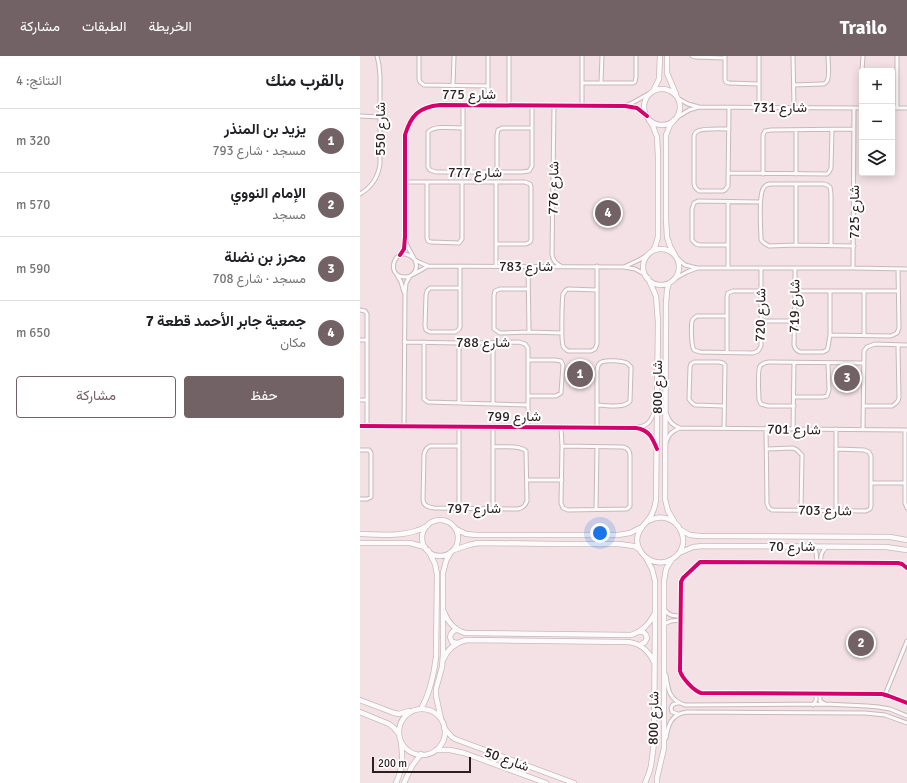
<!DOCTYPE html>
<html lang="ar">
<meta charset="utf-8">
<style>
:root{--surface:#fff;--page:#f2f2f2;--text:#202124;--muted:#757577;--line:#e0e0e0;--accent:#726266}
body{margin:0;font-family:Signika,Vazirmatn,sans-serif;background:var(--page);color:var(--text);direction:rtl}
.controls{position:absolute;right:12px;top:12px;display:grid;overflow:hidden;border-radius:4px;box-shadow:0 2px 10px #0003}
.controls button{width:36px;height:36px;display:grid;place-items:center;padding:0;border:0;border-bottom:1px solid var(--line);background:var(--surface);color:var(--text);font:20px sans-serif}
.scale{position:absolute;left:12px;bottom:10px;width:99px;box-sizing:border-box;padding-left:4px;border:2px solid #2c1d21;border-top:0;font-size:11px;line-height:14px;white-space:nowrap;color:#2c1d21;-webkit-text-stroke:3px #fff;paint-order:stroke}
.you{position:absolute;left:240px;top:477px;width:14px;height:14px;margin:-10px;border:3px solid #fff;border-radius:50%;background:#1a73e8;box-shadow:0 0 0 6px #1a73e833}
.badge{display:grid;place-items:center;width:26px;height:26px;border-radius:50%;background:var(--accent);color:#fff;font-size:13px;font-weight:700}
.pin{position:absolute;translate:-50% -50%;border:2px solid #fff;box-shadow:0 1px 4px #0006}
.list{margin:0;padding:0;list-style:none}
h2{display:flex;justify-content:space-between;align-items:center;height:52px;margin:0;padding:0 16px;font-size:17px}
h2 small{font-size:13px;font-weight:400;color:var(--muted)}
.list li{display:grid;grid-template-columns:26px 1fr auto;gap:12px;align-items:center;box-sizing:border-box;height:64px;padding:0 16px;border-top:1px solid var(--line)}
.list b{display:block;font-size:15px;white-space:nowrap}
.list p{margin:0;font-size:13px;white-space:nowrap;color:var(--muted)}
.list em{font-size:13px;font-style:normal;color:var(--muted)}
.actions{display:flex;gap:8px;padding:12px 16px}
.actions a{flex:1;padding:9px 0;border:1px solid var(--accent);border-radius:4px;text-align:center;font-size:14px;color:var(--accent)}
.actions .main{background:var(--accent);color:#fff}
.icon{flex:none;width:22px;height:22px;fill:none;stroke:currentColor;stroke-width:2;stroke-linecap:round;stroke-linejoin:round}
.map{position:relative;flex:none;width:547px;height:727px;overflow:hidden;direction:ltr}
header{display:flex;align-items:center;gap:24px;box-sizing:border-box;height:56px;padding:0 20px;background:var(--accent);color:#fff}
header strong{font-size:19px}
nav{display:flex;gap:22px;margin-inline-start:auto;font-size:14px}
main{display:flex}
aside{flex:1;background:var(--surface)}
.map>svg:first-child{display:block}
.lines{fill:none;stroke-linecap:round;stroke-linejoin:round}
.street-casing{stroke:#c8b8bc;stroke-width:5}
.secondary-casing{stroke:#c8b8bc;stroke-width:6}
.street{stroke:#fdfafb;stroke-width:3}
.secondary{stroke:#fdfafb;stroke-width:4.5}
.cycleway-casing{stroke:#fff;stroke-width:6}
.cycleway{stroke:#d6006c;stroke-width:4}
.labels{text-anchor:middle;stroke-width:4;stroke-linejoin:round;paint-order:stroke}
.street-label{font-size:14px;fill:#2c1d21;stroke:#fff}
</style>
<header>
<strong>Trailo</strong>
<nav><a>الخريطة</a><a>الطبقات</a><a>مشاركة</a></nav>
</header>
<main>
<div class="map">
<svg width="547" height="727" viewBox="0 0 547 727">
<rect width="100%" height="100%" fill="#f3e1e5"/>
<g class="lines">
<g class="street-casing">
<path id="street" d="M59,0V23L60,26L64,29L128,30
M332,0L335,1L365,2
M365,0V24L366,26L369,27L399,28
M433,0L434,51
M502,15L503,0
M222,27H273L275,26L276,21V0
M241,27L242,0
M434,29L461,28C464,28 465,28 467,25C470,21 468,6 468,0
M93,30L94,0
M319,43L328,48L339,51L502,52
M103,49V116
M128,49V0
M149,49V0
M194,50L192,198C193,204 195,207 201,210
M222,50V0
M265,50L274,46L290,37
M399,52V0
M532,52H547
M537,52V0
M0,60L20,61
M316,62L329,54L339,51
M103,72C93,72 75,69 68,76V111L70,114L76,116H162L169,115L172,110V50
M369,73C363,73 342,72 338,75C335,76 335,77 334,80V127C334,131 336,133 339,135H363L365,134L368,130L369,51
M137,116V79L138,74L142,72H172
M368,117L467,118L469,116L471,112L472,74
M403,118V79L405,75L411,74L494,73
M436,118V74
M45,126H165L170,128L171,131V184L170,186L166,188H136
M67,126V182L68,185L71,186L99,187L102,183V126
M136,127V210
M0,138C12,131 18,122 20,108V21L19,9L17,0
M368,146V211
M46,186C48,196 63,208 53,218C51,220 48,221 45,221C23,221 36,185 54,203
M368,189H339L336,188L332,184V153L334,147L338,145L400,146
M436,189V128
M471,189V138L470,131L467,129L464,128H411C407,128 405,129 403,133C398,142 401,173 401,184L404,187L409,190L436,189L494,190
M40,199L44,193L45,181V79C51,59 59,51 80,49L265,50L277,52L287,60
M317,202L325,209L337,212H493L547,213
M55,204L61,207L68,210L264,211L275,213L286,219
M168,210L169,276
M264,211L279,204L289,198
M435,212V235L434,289C435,293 436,294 440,296H463L467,294L468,291L470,279V235
M493,212L494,52
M54,218L68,210
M37,219L41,226L44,236
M314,223L327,216L337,212
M100,232H70L67,235L66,239L65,270L66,274L70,276H95C98,275 99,274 100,271V210
M168,233H140L135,235L134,239V273L140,277L169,276L202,277
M237,234L208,233L206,234L203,238C202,245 201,284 203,290C204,293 206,293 208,295H231L235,293L237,288V210
M435,235H538
M0,254L5,255L7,258V370
M366,260H337C334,262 333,262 332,265C331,270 331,289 334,294L340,296L393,297L398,295L401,290V212
M401,265H434
M470,279L531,280L537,277L539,272L538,213
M504,279V235
M0,284H7
M44,286L99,287L159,286L165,288L168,292V371
M64,286V343L68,346L168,349
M367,296V240L368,237L373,235H401
M168,304H195L201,305L203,309L201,337L196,340H168
M434,341H463L467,340L469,334L468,307
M0,344H7
M99,347V287
M133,348V287
M237,349C246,349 264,353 270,345L271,314V311L267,307C262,305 244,303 240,307C237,310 238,311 237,314V371
M364,350L335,349C332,348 331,346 329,343L330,311L331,308L334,306H359L363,307L365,309L364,372
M434,350H408L401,348L399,344C399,337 397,316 400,310C403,307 405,306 409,306L503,307
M504,350H532C536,348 538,346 539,342L538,290
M307,359C309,366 314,370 320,372
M0,370L276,372C287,374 291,379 296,389
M44,371L45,237L46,227L50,220
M201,371L202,390L201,447L203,452L208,454L267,453L270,450V400C270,395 268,392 263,391L202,390
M279,371C291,369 292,361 296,351
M406,372L407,448L409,452L412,454L506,455L510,453L511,450V400L509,396L504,394L477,393
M433,373L434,307
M503,373L504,295L507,291L515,288L547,289
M545,374V447L547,452
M306,386C309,378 312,375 320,372L547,374
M99,390H70C66,392 65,394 64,398L63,444C64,450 68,451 74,452L158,453C163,452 165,450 167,445L166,395C160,389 142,391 133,391
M407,393L433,392L437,394L442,399L441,454
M0,394H9L11,397V441L7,443H0
M167,424H202
M511,427H545
M99,452V371
M133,452V371
M236,453L237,391
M476,455V373
M452,490L456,496L457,507
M461,507C460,500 461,495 467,491
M547,512L542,508L538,507L340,506L323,522L321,526L320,615C322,622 334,635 341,637L522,638L529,640L547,647
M305,554C309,560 314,560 321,560
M304,568L311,565L321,564
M306,619C308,634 309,644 325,649L465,648L507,650L518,651L530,653L547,660
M460,638V645L465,648
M525,639L547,585
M453,649L456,644V638
M318,658L312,656L311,652C312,648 315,647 319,647
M306,682C308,669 311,658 327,656L505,657L525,659L547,667"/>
</g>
<g class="secondary-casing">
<path id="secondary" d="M307,0V17L316,38
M284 51a18 18 0 1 1 36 0a18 18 0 1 1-36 0Z
M293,35L299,23L300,0
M289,64L293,70L295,76L297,81L298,100V181L295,191L292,195
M314,64L310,69L306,79V163L307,181L310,190L315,199
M283 211a18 18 0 1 1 36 0a18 18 0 1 1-36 0Z
M309,227L307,234L306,248L305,443L308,455L314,465
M62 482a18 18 0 1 1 36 0a18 18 0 1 1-36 0Z
M288,465C319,449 338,494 308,505C303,507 296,507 290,504C283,500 278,493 277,485C277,475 283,470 288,464C293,458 295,451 296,444L298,266L296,240L288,222
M96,473L106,478L117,479H258L270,477L280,472
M321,474L330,479L340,480L530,481L547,484
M0,478C20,479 50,481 67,470
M0,487H50L65,491
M94,494L109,489L118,487L199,488H259L274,490L279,493
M319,497L333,491L343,490L526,491L547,494
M84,556C88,566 94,574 105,577L271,579C283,575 289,568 295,557
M279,576C283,575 286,577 287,582L285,586L280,589
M97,587L92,586L90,581C91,577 93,574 97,574
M83,604C87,594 95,587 106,584L265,586C280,586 288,594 294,606
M0,644L34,657L39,658L49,655
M61,653C70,637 74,618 76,601L77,518L75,508L68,494
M39 676a23 23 0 1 1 46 0a23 23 0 1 1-46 0Z
M0,656L29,668L34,672L39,678
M81,663L76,640V633L82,611L83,599V517L86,505L91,496
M84,672L92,681L95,683L214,727
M76,694H90L104,697L186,727
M36,727C43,711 43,704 41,686
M44,727L52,710L61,698
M285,727L289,717L291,710L294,687L295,557V525L292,513L286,502
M297,727V722L304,692V525L306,513L312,503"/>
</g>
<use href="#street" class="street"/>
<use href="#secondary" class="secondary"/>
<g class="cycleway-casing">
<path id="cycleway" d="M40,199L44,193L45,181V79C51,59 59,51 80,49L265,50L277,52L287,60
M0,370L276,372C289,374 292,381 297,393
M547,512L542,508L538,507L340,506L323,522L321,526L320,615C322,622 334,635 341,637L522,638L529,640L547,647"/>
</g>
<use href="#cycleway" class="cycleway"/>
</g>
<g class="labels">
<g class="street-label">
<text x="109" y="43">شارع 775</text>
<text x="420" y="56">شارع 731</text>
<text transform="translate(20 73) rotate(-90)" y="5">شارع 550</text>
<text x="115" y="121">شارع 777</text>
<text transform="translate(193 132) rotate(-89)" y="5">شارع 776</text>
<text transform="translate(494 156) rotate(-90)" y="5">شارع 725</text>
<text x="166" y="215">شارع 783</text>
<text transform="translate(434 250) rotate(-89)" y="5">شارع 719</text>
<text transform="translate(400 259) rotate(-89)" y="5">شارع 720</text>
<text x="123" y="291">شارع 788</text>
<text transform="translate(297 331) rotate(-90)" y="5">شارع 800</text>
<text x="154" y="365">شارع 799</text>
<text transform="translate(434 373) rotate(1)" y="5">شارع 701</text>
<text x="114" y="457">شارع 797</text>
<text transform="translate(465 454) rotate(1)" y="5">شارع 703</text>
<text x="432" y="495">شارع 70</text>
<text transform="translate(293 662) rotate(-89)" y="5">شارع 800</text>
<text transform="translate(147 703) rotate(20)" y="5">شارع 50</text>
</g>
</g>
</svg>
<div class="controls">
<button>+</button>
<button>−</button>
<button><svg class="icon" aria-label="layers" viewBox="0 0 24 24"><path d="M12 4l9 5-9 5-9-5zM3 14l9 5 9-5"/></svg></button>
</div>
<div class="scale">200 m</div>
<div class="you"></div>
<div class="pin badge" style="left:220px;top:318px">1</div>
<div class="pin badge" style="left:501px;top:587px">2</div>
<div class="pin badge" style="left:487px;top:322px">3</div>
<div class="pin badge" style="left:248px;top:157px">4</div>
</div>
<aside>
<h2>بالقرب منك<small>النتائج: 4</small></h2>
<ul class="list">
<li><span class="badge">1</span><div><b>يزيد بن المنذر</b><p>مسجد · شارع 793</p></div><em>320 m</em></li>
<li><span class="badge">2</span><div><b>الإمام النووي</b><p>مسجد</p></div><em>570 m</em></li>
<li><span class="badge">3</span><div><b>محرز بن نضلة</b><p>مسجد · شارع 708</p></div><em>590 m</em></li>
<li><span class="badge">4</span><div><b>جمعية جابر الأحمد قطعة 7</b><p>مكان</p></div><em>650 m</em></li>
</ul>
<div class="actions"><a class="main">حفظ</a><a>مشاركة</a></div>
</aside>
</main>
